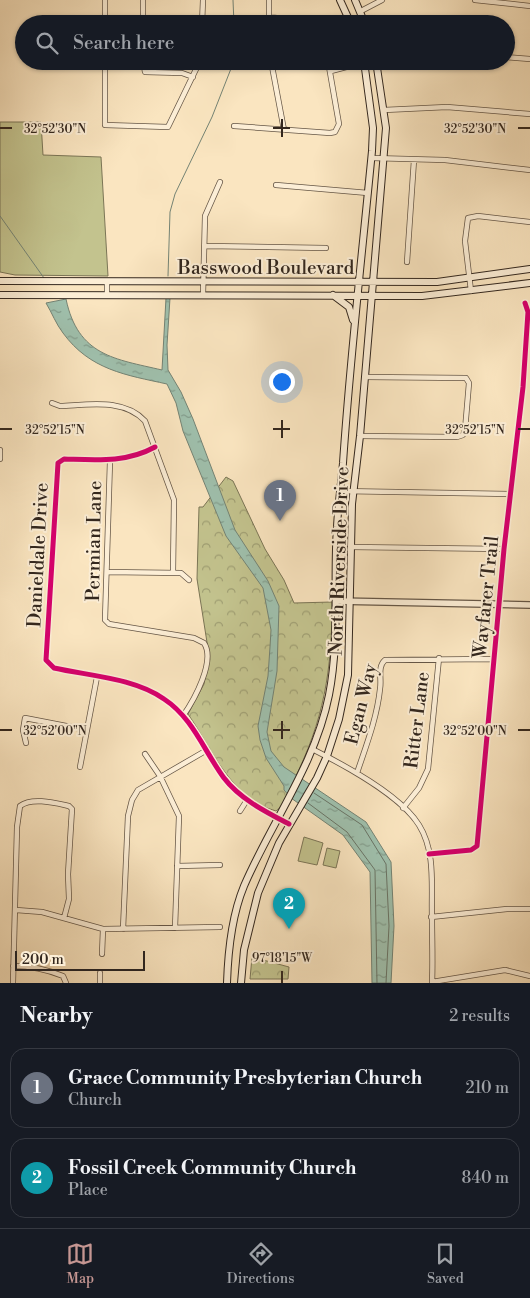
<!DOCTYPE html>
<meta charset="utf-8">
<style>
:root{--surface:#171b24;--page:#242831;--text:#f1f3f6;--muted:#9ea1a6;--line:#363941;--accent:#c59692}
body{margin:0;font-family:"Libre Bodoni",serif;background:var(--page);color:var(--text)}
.scale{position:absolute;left:15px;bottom:12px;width:130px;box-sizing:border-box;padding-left:5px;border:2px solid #33271e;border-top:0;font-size:14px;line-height:18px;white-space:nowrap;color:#33271e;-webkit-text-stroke:4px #fceed6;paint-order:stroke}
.you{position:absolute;left:281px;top:381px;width:18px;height:18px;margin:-12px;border:4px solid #fff;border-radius:50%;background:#1a73e8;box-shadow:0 0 0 8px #1a73e833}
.badge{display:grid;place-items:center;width:32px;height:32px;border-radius:50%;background:var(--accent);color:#fff;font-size:16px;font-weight:700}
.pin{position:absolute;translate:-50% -41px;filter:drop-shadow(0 1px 2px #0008)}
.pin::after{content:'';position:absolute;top:26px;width:18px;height:15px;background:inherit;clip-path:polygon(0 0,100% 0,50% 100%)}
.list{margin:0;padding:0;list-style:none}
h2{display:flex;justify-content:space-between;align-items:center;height:65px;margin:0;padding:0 20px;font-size:21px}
h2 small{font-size:16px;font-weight:400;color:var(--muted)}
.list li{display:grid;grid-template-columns:32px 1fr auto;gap:15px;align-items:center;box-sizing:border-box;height:80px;margin:0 10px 10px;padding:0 10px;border:1px solid var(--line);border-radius:15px}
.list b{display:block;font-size:19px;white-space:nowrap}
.list p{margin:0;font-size:16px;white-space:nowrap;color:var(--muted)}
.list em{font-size:16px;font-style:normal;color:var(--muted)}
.icon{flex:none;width:28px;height:28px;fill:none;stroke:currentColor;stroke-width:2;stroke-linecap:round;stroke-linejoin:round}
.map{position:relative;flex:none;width:530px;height:983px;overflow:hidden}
.search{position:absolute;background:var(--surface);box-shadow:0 1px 4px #0004;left:15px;right:15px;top:15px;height:55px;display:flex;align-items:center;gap:12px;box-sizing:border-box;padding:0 18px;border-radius:28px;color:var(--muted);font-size:19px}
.sheet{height:245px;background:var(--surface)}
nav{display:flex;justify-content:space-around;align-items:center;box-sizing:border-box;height:70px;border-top:1px solid var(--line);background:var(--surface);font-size:14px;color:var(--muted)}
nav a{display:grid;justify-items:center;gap:2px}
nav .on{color:var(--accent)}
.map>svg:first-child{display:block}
.grass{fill:#c3c38e;stroke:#7b7556}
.park{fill:url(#park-crowns);stroke:#7b7556}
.water{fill:url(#water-ripples);stroke:#748374}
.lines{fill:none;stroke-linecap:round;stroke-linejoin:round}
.shore{stroke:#697466;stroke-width:1}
.stream{stroke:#748374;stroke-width:1}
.minor-casing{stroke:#655646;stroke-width:6}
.tertiary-casing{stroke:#655646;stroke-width:8}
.secondary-casing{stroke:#33271e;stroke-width:8}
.minor{stroke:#fceed6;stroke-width:4.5}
.tertiary{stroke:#fceed6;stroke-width:5.5}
.secondary{stroke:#fceed6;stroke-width:6}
.cycleway-casing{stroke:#fceed6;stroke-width:8}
.cycleway{stroke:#d6006c;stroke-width:5}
.ticks{fill:none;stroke:#33271e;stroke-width:2}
.labels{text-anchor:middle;stroke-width:4;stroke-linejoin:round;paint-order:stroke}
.street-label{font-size:19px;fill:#33271e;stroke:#fceed6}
.ticks-label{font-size:12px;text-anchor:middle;fill:#33271e;stroke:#fceed6;stroke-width:4;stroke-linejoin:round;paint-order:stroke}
</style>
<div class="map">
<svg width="530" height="983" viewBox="0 0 530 983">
<defs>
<pattern id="park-crowns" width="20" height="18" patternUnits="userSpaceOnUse" patternTransform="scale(1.25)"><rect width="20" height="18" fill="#c3c38e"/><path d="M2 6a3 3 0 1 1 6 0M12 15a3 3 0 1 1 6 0" fill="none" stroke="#9f9e73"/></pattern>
<pattern id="water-ripples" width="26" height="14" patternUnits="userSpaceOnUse" patternTransform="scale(1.25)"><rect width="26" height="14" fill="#9fc0ad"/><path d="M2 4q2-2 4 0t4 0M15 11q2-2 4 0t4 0" fill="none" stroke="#829c8c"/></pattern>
</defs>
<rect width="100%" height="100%" fill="#fae5c0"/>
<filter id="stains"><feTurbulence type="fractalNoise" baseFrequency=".004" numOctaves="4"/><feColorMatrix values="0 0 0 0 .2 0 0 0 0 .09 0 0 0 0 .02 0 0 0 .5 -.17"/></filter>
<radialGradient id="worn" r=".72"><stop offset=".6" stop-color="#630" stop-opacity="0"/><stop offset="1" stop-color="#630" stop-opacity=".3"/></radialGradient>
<path class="grass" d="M0,122H41L43,155L101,157L108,276L15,275L0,272Z
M304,837L323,843L317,865L298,861Z
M327,848L340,851L336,868L323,865Z"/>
<path class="park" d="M226,477L233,481L265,549L284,580L294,603L332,602C332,671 324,720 293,782C288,791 285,805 276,811C231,799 212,749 188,714L204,684L209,655L197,579L199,507H203Z
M252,957L289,967L288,979H250Z"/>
<path class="water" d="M166,298H170L167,345L168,370L181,392L193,419L235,530L268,581L279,606L277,671L267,732L271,751L284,767L366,822L391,862L394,926L391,983H372L370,872L343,835L291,798L284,790V786L266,758L260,740L258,726L268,676L270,647L271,630L263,588L226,536L183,431L176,403L167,384C126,375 90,370 63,333C56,324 52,313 46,303L66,299C78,356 115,359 162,370Z"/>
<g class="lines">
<path class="shore" d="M314,793L362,825L386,864L389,926L386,983
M308,803L347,832L375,870L377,983"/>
<path class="stream" d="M233,0L234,24
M0,216L44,278
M168,276L170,212L175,194L212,117L234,61"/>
<g class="minor-casing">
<path id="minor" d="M475,0L530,6
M361,11L382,0
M269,17L292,20L309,18L314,24
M105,24V0
M143,24V0
M202,24L203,0
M269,24V0
M506,57L530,59
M105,61V125L168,127L200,61
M143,61L145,72L182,73L193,77
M271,61L284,130
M331,71L369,61
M384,110L447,107L530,114
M234,126L330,133L335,132L339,124L328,61
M372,158L445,160L530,170
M276,185L368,193
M206,246L326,248
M407,262L414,160
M471,291L465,241L468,218L478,216L530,222
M107,294V282
M203,295L205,216L220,182
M52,403L60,406C89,405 124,398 145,421L174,500L173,573
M360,436L457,437L463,435L465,430L469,383L466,378L365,377
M155,447C126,463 96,460 64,459L58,463L46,660L54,668C90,676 134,678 164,699C193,718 204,751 224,778C240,799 266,812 289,824
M0,450V459
M110,461L105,620L109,624L194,638L204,643C216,661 194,700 183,716
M340,491L510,494
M350,547L504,549
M107,572L181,573L189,580
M26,743L23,730L25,718L87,730
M314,750C344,765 401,796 419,825C436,852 431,887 432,918C432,940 433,961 432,983
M145,754L160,776L179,816L175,928
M80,767L97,677
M357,773C366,746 377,718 380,689C382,679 377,667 385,660L493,659
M403,808L419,788L428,769L439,658
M240,811L247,800
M429,854L471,850L477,846L504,549L523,387L528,312L525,303
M177,866L220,865
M16,910L42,912L103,929L220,927
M431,917L507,909H530
M123,929L128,816L132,800L138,790L207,750
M102,954L103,929
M13,966C31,966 46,969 63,976L66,983
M100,973V983
M432,982L505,970L530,976
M13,983L17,827L20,806C32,797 55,803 69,806L72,809L68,874L69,899L64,918"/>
</g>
<g class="tertiary-casing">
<path id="tertiary" d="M336,601L530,605"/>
</g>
<g class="secondary-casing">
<path id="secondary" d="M340,0L351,24
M355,0L365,24
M0,281L437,282L530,269
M0,295L422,296L530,283
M333,295L349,307L353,320
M227,983C228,952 232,915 244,886C272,821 315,765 329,695C340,639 333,583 337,527C338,506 341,485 343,463C350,359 362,255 372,151L373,128L364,61
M241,983L244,950L258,893L279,843L317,778L327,756L339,719L348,675L352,504L360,436L386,128L376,61"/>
</g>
<use href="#minor" class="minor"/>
<use href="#tertiary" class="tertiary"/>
<use href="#secondary" class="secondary"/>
<g class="cycleway-casing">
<path id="cycleway" d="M155,447C126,463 96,460 64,459L58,463L46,660L54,668C90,676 134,678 164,699C193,718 204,751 224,778C240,799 266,812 289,824
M429,854L471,850L477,846L504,549L523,387L528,312L525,303"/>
</g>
<use href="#cycleway" class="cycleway"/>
</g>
<path class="ticks" d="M282,119V137M0,128H12M273,128H290M518,128H530M282,420V438M0,429H12M273,429H290M518,429H530M282,721V739M0,730H12M273,730H290M518,730H530M282,971V983"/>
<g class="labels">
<g class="street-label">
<text x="266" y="274">Basswood Boulevard</text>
<text transform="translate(93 541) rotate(-89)" y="7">Permian Lane</text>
<text transform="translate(37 555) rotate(-87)" y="7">Danieldale Drive</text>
<text transform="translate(338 561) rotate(-88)" y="7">North Riverside Drive</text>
<text transform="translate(485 597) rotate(-84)" y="7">Wayfarer Trail</text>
<text transform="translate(360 704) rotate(-76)" y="7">Egan Way</text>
<text transform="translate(416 720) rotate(-83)" y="7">Ritter Lane</text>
</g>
</g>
<g class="ticks-label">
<text x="55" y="133">32°52'30"N</text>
<text x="475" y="133">32°52'30"N</text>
<text x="55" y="434">32°52'15"N</text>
<text x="475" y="434">32°52'15"N</text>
<text x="55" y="735">32°52'00"N</text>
<text x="475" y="735">32°52'00"N</text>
<text x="282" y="962">97°18'15"W</text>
</g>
<rect width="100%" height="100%" filter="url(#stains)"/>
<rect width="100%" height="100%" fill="url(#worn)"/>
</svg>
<div class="scale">200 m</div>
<div class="you"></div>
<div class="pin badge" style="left:280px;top:521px;background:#6b7280">1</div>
<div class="pin badge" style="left:289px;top:929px;background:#0f9aa8">2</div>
<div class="search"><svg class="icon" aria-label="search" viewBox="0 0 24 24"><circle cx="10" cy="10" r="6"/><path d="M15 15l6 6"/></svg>Search here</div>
</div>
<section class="sheet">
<h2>Nearby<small>2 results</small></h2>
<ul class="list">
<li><span class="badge" style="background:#6b7280">1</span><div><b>Grace Community Presbyterian Church</b><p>Church</p></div><em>210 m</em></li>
<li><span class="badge" style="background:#0f9aa8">2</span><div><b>Fossil Creek Community Church</b><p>Place</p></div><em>840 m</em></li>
</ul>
</section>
<nav>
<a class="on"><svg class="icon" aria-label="map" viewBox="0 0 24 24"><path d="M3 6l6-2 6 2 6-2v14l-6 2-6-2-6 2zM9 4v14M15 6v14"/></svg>Map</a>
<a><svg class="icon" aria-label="directions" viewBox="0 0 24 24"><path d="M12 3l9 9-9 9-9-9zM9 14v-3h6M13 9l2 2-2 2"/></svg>Directions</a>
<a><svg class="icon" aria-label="saved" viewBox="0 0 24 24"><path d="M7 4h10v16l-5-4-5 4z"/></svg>Saved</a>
</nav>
